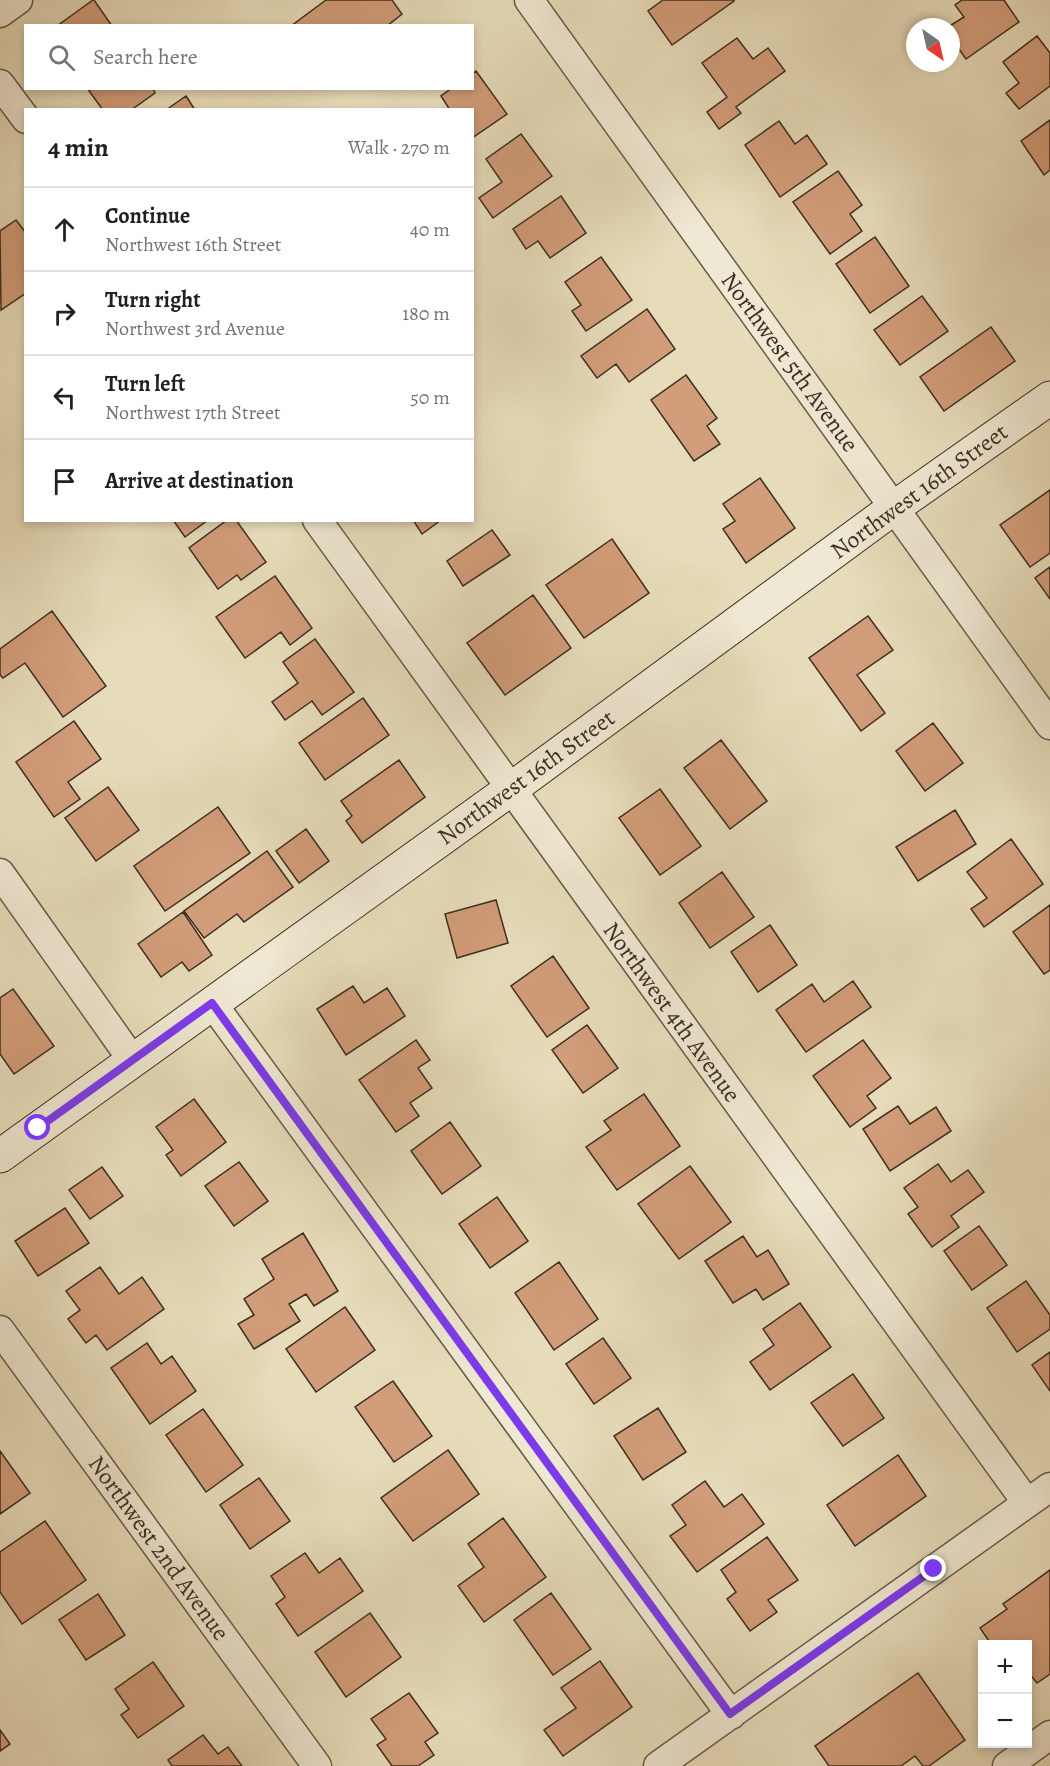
<!DOCTYPE html>
<meta charset="utf-8">
<style>
:root{--surface:#fff;--page:#f2f2f2;--text:#202124;--muted:#757577;--line:#e0e0e0}
body{margin:0;font-family:Alegreya,serif;background:var(--page);color:var(--text)}
.controls{position:absolute;right:18px;bottom:18px;display:grid;overflow:hidden;border-radius:0px;box-shadow:0 3px 9px #0003}
.controls button{width:54px;height:54px;display:grid;place-items:center;padding:0;border:0;border-bottom:2px solid var(--line);background:var(--surface);color:var(--text);font:30px sans-serif}
.compass{position:absolute;left:906px;top:18px;width:54px;height:54px;border-radius:50%;background:var(--surface);box-shadow:0 3px 9px #0003;rotate:146deg}
.stop{position:absolute;width:18px;height:18px;margin:-14px;border:4px solid #7c3aed;border-radius:50%;background:#fff}
.stop.end{background:#7c3aed;border-color:#fff;box-shadow:0 2px 6px #0008}
.list{margin:0;padding:0;list-style:none}
h2{display:flex;justify-content:space-between;align-items:center;height:78px;margin:0;padding:0 24px;font-size:26px}
h2 small{font-size:20px;font-weight:400;color:var(--muted)}
.list li{display:grid;grid-template-columns:39px 1fr auto;gap:18px;align-items:center;box-sizing:border-box;height:84px;padding:0 24px;border-top:2px solid var(--line)}
.list b{display:block;font-size:22px;white-space:nowrap}
.list p{margin:0;font-size:20px;white-space:nowrap;color:var(--muted)}
.list em{font-size:20px;font-style:normal;color:var(--muted)}
.icon{flex:none;width:33px;height:33px;fill:none;stroke:currentColor;stroke-width:2;stroke-linecap:round;stroke-linejoin:round}
.map{position:relative;flex:none;width:1050px;height:1766px;overflow:hidden}
.search{position:absolute;background:var(--surface);box-shadow:0 3px 9px #0003;left:24px;top:24px;width:450px;height:66px;display:flex;align-items:center;gap:15px;box-sizing:border-box;padding:0 21px;border-radius:0px;color:var(--muted);font-size:22px}
.panel{position:absolute;background:var(--surface);box-shadow:0 3px 9px #0003;left:24px;top:108px;width:450px;height:414px;border-radius:0px}
.map>svg:first-child{display:block}
.building{fill:#d29d7a;stroke:#3d2e22;stroke-width:1.5}
.lines{fill:none;stroke-linecap:round;stroke-linejoin:round}
.street-casing{stroke:#685a48;stroke-width:31}
.secondary-casing{stroke:#3d2e22;stroke-width:35}
.street{stroke:#efe8d2;stroke-width:28}
.secondary{stroke:#efe8d2;stroke-width:33}
.route{stroke:#7c3aed;stroke-width:8}
.labels{text-anchor:middle;stroke-width:6;stroke-linejoin:round;paint-order:stroke}
.street-label{font-size:24px;fill:#3d2e22;stroke:#efe8d2}
</style>
<div class="map">
<svg width="1050" height="1766" viewBox="0 0 1050 1766">
<rect width="100%" height="100%" fill="#e7dcba"/>
<filter id="stains"><feTurbulence type="fractalNoise" baseFrequency=".00333" numOctaves="4"/><feColorMatrix values="0 0 0 0 .2 0 0 0 0 .09 0 0 0 0 .02 0 0 0 .5 -.17"/></filter>
<radialGradient id="worn" r=".72"><stop offset=".6" stop-color="#630" stop-opacity="0"/><stop offset="1" stop-color="#630" stop-opacity=".3"/></radialGradient>
<path class="building" d="M94,0L112,26H57L93,0Z
M326,0H392L402,14L387,26H291Z
M663,0H734V1L672,45L648,11Z
M962,0H1004L1019,22L966,59L951,38V27H948L964,17L955,5Z
M1037,36L1050,53V86L1019,109L1006,93L1019,83L1003,62Z
M737,38L753,59L768,48L785,71L736,107L741,113L719,129L707,112L727,97L702,63Z
M476,71L507,114L472,138V110H450L441,96L452,88H472V74Z
M93,88H153L155,93L131,110H103L89,91Z
M186,96L195,110H166Z
M1050,120V170L1044,175L1021,141Z
M779,121L795,144L807,135L827,164L780,197L745,145Z
M521,134L552,176L493,218L479,198L502,182L486,159Z
M838,171L862,205L850,214L862,231L830,254L793,202Z
M561,196L586,233L550,258L538,241L526,249L513,229Z
M16,220L26,233V293L1,310L0,231Z
M875,237L909,286L870,313L836,264Z
M601,257L632,300L586,331L572,311L581,305L565,282Z
M922,296L948,331L900,365L874,330Z
M647,309L675,349L629,382L616,364L597,378L581,356Z
M991,327L1015,361L944,411L920,377Z
M686,375L717,418L707,426L720,444L694,461L651,400Z
M760,478L795,528L746,563L723,529L735,521L723,504Z
M1050,490V553L1030,567L1000,525Z
M173,520H208L185,537Z
M227,520H236L266,562L241,580L237,575L218,589L189,548Z
M413,520H441L422,534Z
M492,530L510,555L463,586L447,561Z
M612,539L649,593L584,638L546,585Z
M1050,567V599L1035,578Z
M275,576L312,628L290,645L281,632L245,658L216,617Z
M533,595L571,648L505,695L467,643Z
M52,611L106,686L63,717L25,663L3,678L0,675V649Z
M868,616L893,650L857,675L885,713L861,731L809,658Z
M315,639L354,692L322,715L312,701L285,720L272,702L298,683L283,662Z
M363,698L389,735L325,780L299,743Z
M74,721L101,759L68,782L80,799L54,817L16,762Z
M933,723L963,763L925,791L896,751Z
M721,740L767,801L730,829L684,768Z
M399,760L425,797L362,843L346,821L352,816L341,801Z
M108,787L139,830L96,861L65,818Z
M660,789L701,846L660,875L619,818Z
M218,807L250,853L165,911L134,866Z
M955,810L976,844L918,881L896,847Z
M306,829L329,861L299,883L276,851Z
M1011,839L1043,884L984,927L971,909L987,898L967,872Z
M267,851L293,887L244,922L237,914L204,938L184,911Z
M722,872L754,917L710,948L679,903Z
M496,900L508,943L457,958L445,914Z
M1050,905V970L1044,974L1013,932Z
M183,912L212,955L189,971L182,962L161,977L138,944Z
M770,925L797,965L758,992L731,952Z
M553,956L589,1008L547,1037L511,986Z
M853,981L871,1007L806,1052L776,1010L812,984L824,1002Z
M353,986L364,1003L387,988L405,1016L346,1055L317,1009Z
M13,989L54,1046L14,1074L0,1054V998Z
M587,1025L618,1068L583,1093L552,1050Z
M416,1040L430,1060L418,1068L432,1088L410,1103L419,1116L396,1132L359,1080Z
M863,1040L891,1078L867,1096L876,1108L850,1127L813,1076Z
M644,1094L680,1146L617,1190L586,1147L611,1130L604,1121Z
M194,1099L226,1142L181,1176L166,1155L173,1150L156,1127Z
M898,1106L910,1124L936,1107L951,1131L890,1171L863,1129Z
M450,1122L481,1166L442,1194L411,1151Z
M239,1162L268,1201L234,1226L205,1186Z
M938,1164L951,1182L968,1170L984,1192L951,1216L959,1227L932,1247L908,1214L918,1207L904,1188Z
M690,1166L731,1222L679,1259L638,1204Z
M102,1167L123,1196L90,1219L69,1190Z
M497,1197L528,1241L490,1268L459,1224Z
M65,1208L89,1243L38,1276L15,1241Z
M979,1226L1007,1265L972,1290L944,1251Z
M303,1233L338,1291L314,1306L306,1294L289,1304L300,1321L254,1349L238,1324L254,1315L244,1299L274,1279L262,1259Z
M743,1236L757,1257L768,1250L789,1284L763,1300L756,1289L733,1303L705,1261Z
M559,1262L598,1319L554,1350L515,1293Z
M100,1267L119,1294L142,1277L164,1309L107,1350L96,1335L86,1343L68,1319L80,1310L66,1291Z
M1026,1281L1050,1315V1329L1017,1352L987,1308Z
M800,1303L831,1347L770,1390L750,1362L774,1345L763,1329Z
M345,1307L375,1350L316,1392L286,1349Z
M603,1338L631,1378L594,1404L566,1364Z
M147,1343L161,1364L172,1356L196,1391L150,1424L111,1368Z
M1050,1352V1391L1032,1365Z
M853,1374L884,1418L843,1446L811,1403Z
M393,1381L432,1436L394,1462L355,1407Z
M658,1408L686,1452L643,1480L614,1436Z
M203,1409L243,1465L206,1492L166,1435Z
M448,1450L479,1494L413,1541L381,1498Z
M0,1451L30,1493L0,1514Z
M898,1455L926,1496L855,1546L827,1505Z
M259,1478L290,1521L250,1549L220,1505Z
M705,1481L724,1507L742,1494L764,1524L697,1572L670,1536L686,1525L672,1505Z
M503,1518L546,1577L484,1622L458,1586L484,1567L468,1544Z
M45,1521L86,1580L22,1624L0,1592V1552Z
M767,1537L798,1580L768,1600L777,1612L750,1631L727,1599L736,1592L721,1570Z
M305,1553L319,1573L340,1558L363,1591L298,1636L276,1604L285,1597L271,1576Z
M1050,1570V1674L1037,1683L1028,1672V1644H991L980,1628L1007,1609L1003,1604Z
M551,1593L591,1649L553,1675L514,1620Z
M98,1594L125,1635L86,1660L59,1620Z
M370,1613L401,1657L346,1697L315,1652Z
M600,1661L632,1707L563,1756L544,1730L576,1708L561,1688Z
M153,1662L184,1706L138,1738L121,1715L129,1709L115,1689Z
M918,1673L965,1740L929,1766H923L915,1756L901,1766H829L815,1746Z
M409,1693L438,1733L425,1742L434,1755L418,1766H392L377,1745L386,1739L371,1719Z
M0,1730L10,1744L0,1751Z
M203,1735L218,1754L228,1747L242,1766H172L168,1760Z"/>
<g class="lines">
<g class="street-casing">
<path id="street" d="M529,0L1050,725
M0,13L18,0
M0,84L26,119
M317,520L1027,1503
M0,873L133,1061
M212,1003L731,1715
M0,1330L317,1766
M658,1766L1050,1487
M1007,1766L1050,1735"/>
</g>
<g class="secondary-casing">
<path id="secondary" d="M0,1156L511,789L895,507L1050,398"/>
</g>
<use href="#street" class="street"/>
<use href="#secondary" class="secondary"/>
</g>
<g class="lines">
<path class="route" d="M38,1128L212,1003L730,1714L934,1569"/>
</g>
<g class="labels">
<g class="street-label">
<text transform="translate(790 362) rotate(54)" y="8">Northwest 5th Avenue</text>
<text transform="translate(919 491) rotate(-36)" y="8">Northwest 16th Street</text>
<text transform="translate(526 777) rotate(-36)" y="8">Northwest 16th Street</text>
<text transform="translate(672 1012) rotate(54)" y="8">Northwest 4th Avenue</text>
<text transform="translate(159 1548) rotate(54)" y="8">Northwest 2nd Avenue</text>
</g>
</g>
<rect width="100%" height="100%" filter="url(#stains)"/>
<rect width="100%" height="100%" fill="url(#worn)"/>
</svg>
<div class="controls">
<button>+</button>
<button>−</button>
</div>
<svg class="compass" viewBox="-18 -18 36 36"><path d="M0-13l5 13h-10z" fill="#e53935"/><path d="M0 13l5-13h-10z" fill="#757577"/></svg>
<div class="stop" style="left:38px;top:1128px"></div>
<div class="stop end" style="left:934px;top:1569px"></div>
<div class="search"><svg class="icon" aria-label="search" viewBox="0 0 24 24"><circle cx="10" cy="10" r="6"/><path d="M15 15l6 6"/></svg>Search here</div>
<section class="panel">
<h2>4 min<small>Walk · 270 m</small></h2>
<ul class="list">
<li><svg class="icon" aria-label="ahead" viewBox="0 0 24 24"><path d="M12 20V5M6 11l6-6 6 6"/></svg><div><b>Continue</b><p>Northwest 16th Street</p></div><em>40 m</em></li>
<li><svg class="icon" aria-label="right" viewBox="0 0 24 24"><path d="M7 20v-9h11M14 6l5 5-5 5"/></svg><div><b>Turn right</b><p>Northwest 3rd Avenue</p></div><em>180 m</em></li>
<li><svg class="icon" aria-label="left" viewBox="0 0 24 24"><path d="M17 20v-9H6M10 6l-5 5 5 5"/></svg><div><b>Turn left</b><p>Northwest 17th Street</p></div><em>50 m</em></li>
<li><svg class="icon" aria-label="arrive" viewBox="0 0 24 24"><path d="M6 21V4h12l-3 4 3 4H6"/></svg><div><b>Arrive at destination</b></div></li>
</ul>
</section>
</div>
